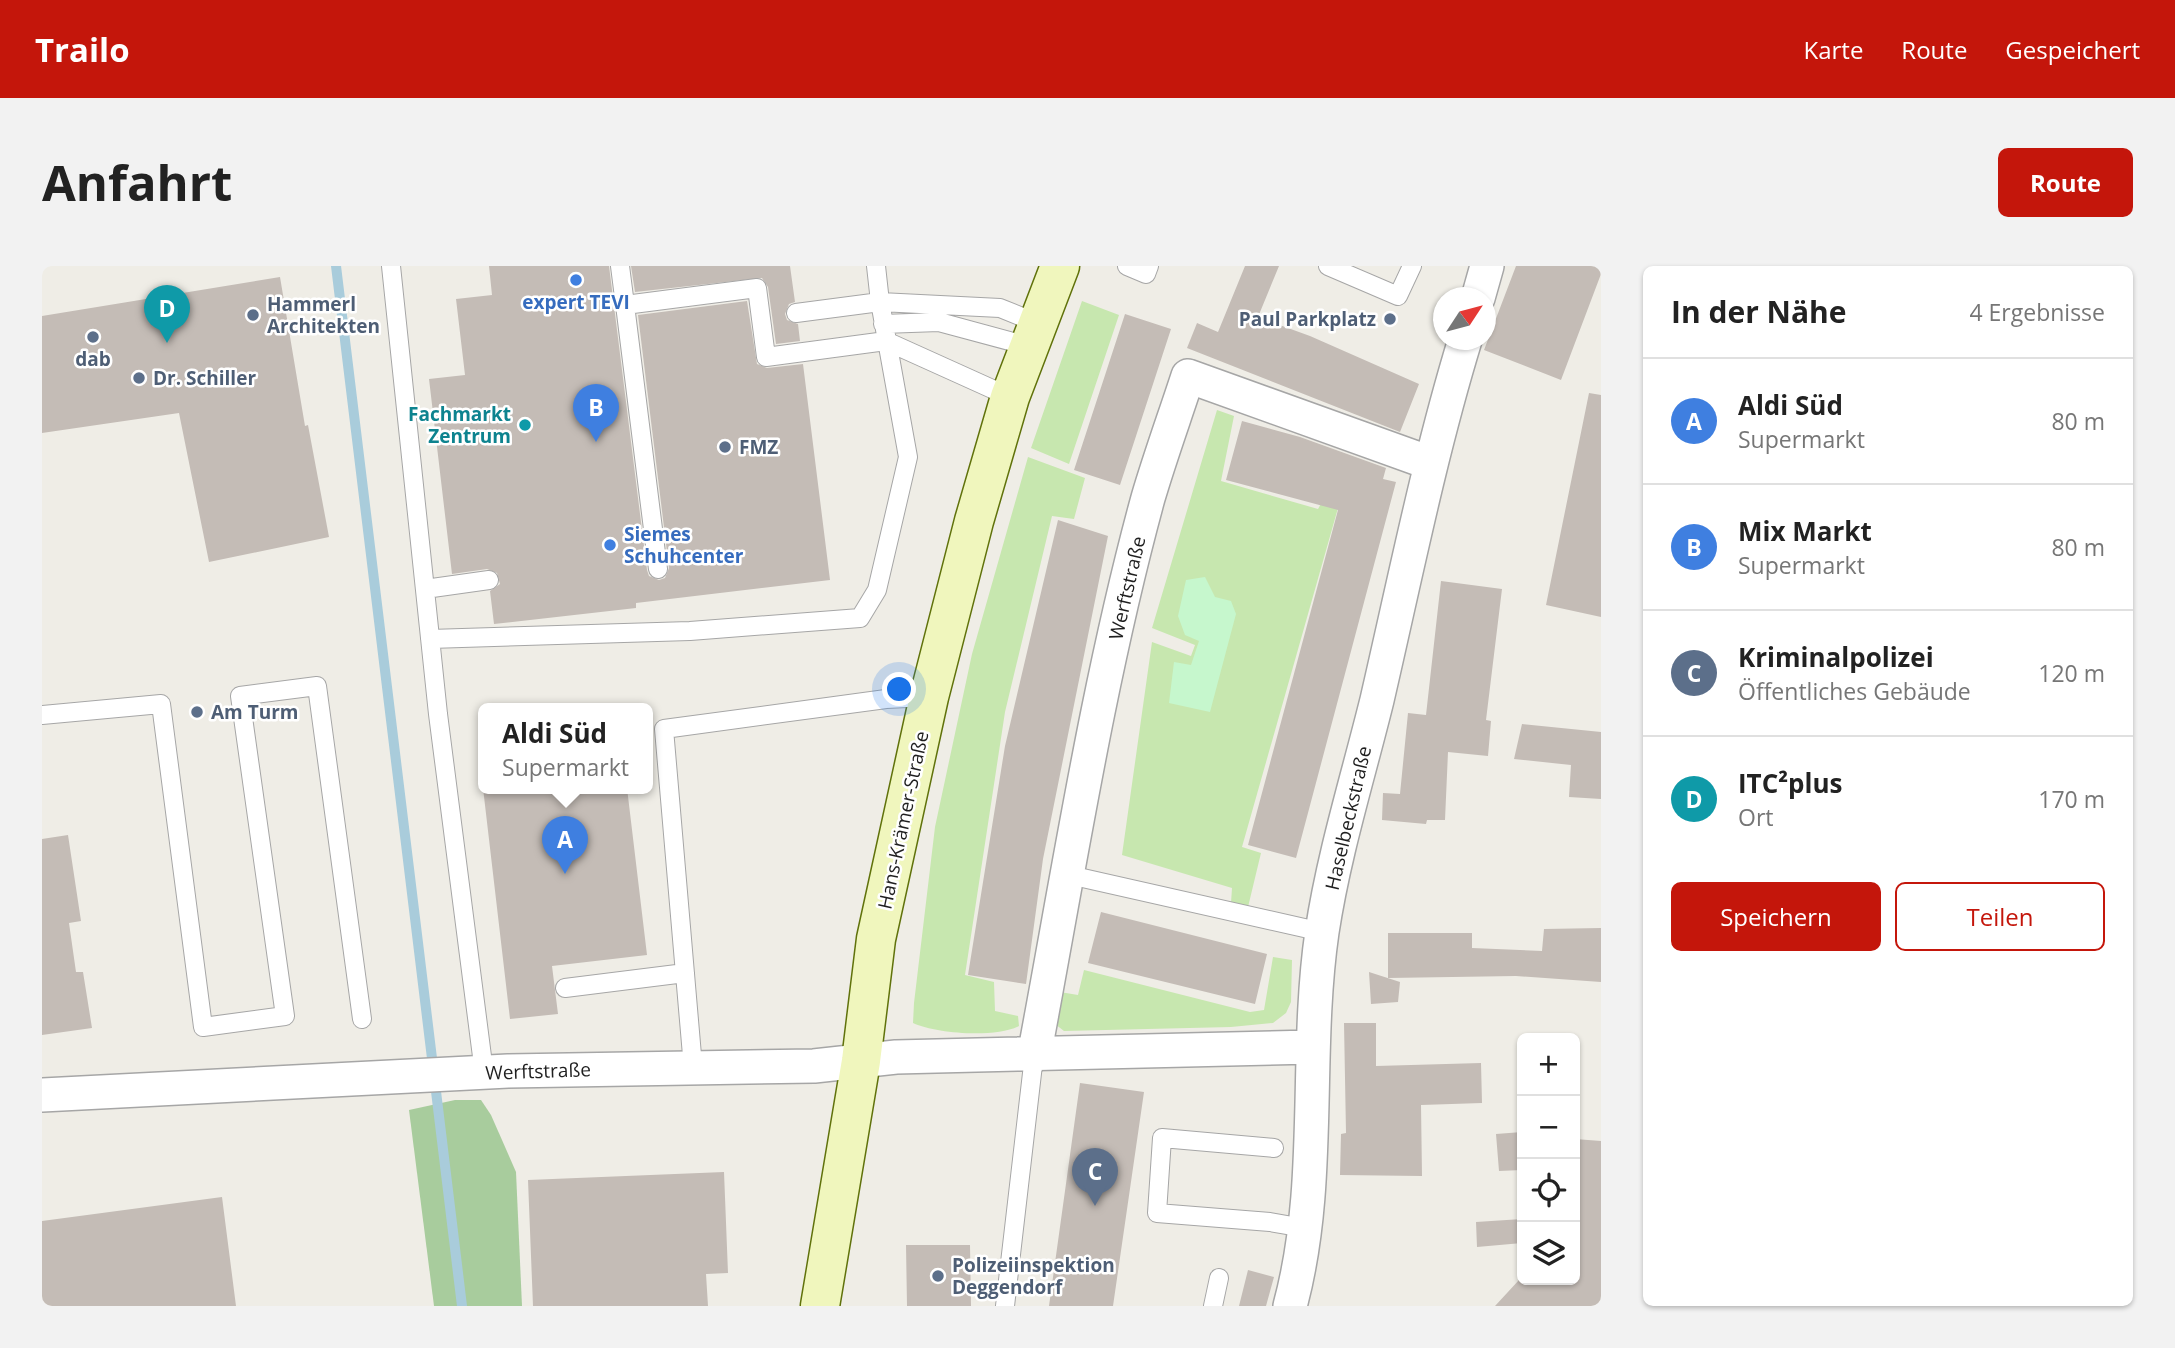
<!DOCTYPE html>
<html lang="de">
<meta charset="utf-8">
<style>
:root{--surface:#fff;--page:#f2f2f2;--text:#222;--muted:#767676;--line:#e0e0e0;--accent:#c4160b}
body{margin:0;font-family:"Open Sans",sans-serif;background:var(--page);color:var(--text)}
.controls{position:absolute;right:21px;bottom:21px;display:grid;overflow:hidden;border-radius:10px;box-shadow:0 2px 5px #0004}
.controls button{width:63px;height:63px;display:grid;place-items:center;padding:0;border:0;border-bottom:2px solid var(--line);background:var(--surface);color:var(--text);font:35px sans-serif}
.compass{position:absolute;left:1391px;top:21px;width:63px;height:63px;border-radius:50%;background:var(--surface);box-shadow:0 2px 5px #0004;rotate:54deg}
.you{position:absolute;left:858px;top:424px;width:24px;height:24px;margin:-18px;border:5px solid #fff;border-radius:50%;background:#1a73e8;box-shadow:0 0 0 10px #1a73e833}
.badge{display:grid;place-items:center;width:46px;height:46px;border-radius:50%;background:var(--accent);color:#fff;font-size:23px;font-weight:700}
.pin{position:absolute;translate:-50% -58px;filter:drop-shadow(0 2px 4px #0008)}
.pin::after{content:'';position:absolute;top:37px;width:24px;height:21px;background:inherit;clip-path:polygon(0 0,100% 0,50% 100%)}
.popup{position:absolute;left:436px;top:437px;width:175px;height:91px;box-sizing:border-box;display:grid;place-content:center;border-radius:10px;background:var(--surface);filter:drop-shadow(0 2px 5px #0005);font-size:23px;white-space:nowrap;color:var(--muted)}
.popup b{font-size:26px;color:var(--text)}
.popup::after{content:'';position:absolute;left:50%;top:100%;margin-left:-14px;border:14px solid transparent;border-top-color:var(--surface)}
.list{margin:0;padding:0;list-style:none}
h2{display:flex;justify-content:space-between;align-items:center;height:91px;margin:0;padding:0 28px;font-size:30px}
h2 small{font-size:23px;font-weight:400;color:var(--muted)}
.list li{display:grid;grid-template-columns:46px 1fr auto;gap:21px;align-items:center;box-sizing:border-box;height:126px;padding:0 28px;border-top:2px solid var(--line)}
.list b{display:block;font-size:26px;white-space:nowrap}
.list p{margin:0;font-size:23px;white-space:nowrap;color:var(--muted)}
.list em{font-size:23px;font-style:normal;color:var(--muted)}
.actions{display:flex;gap:14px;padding:21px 28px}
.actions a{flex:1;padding:16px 0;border:2px solid var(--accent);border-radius:10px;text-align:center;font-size:24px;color:var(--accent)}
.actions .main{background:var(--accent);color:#fff}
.icon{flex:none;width:38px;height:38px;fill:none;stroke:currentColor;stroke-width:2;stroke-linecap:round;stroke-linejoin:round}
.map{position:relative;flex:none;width:1559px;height:1040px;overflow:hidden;border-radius:10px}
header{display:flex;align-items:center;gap:42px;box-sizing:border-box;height:98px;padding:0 35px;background:var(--accent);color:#fff}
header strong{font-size:33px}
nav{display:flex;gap:38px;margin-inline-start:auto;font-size:24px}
.intro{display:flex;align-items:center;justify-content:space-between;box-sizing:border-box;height:168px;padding:0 42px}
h1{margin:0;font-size:49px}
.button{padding:18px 32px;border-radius:10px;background:var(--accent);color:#fff;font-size:24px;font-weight:700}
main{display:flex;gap:42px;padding:0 42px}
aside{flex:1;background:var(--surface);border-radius:10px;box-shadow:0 2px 5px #0004}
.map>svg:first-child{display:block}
.grass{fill:#c7e7af}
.forest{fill:#a8cc9d}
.park{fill:#c6f7cd}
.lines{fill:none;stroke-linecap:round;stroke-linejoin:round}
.stream{stroke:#a9ccdb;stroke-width:10}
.building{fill:#c4bcb6}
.lane-casing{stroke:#a6a6a6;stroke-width:20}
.street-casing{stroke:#a6a6a6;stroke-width:36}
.secondary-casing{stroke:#60720b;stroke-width:41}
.lane{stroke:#fff;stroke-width:18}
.street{stroke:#fff;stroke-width:33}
.secondary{stroke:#f0f6bd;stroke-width:38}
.shop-dot{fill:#3f7fe0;stroke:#fff;stroke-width:2.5}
.service-dot{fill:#5c6f8a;stroke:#fff;stroke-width:2.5}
.culture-dot{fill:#0f9aa8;stroke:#fff;stroke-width:2.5}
.labels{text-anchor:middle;stroke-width:5;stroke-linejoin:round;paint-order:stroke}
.shop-label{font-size:19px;font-weight:bold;fill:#366cbe;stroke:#fff}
.service-label{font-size:19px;font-weight:bold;fill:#4e5e75;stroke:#fff;text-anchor:start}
.culture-label{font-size:19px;font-weight:bold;fill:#0d838f;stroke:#fff;text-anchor:end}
.street-label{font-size:19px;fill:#1f1f1f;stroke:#fff}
</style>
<header>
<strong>Trailo</strong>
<nav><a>Karte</a><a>Route</a><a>Gespeichert</a></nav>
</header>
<div class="intro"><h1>Anfahrt</h1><a class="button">Route</a></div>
<main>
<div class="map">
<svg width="1559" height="1040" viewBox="0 0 1559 1040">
<rect width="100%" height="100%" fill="#efede6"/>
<path class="grass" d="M1040,35L1077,49L1027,198L989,182Z
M1175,144L1192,150L1179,215L1276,243L1280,236L1296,242L1200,581L1219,587L1206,641L1189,637L1190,622L1080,589L1110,376L1149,390L1153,379L1110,362Z
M986,191L1043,212L1032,253L1010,250L963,446L923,709L952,716L953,745L976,750L977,760C954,772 895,768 871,757L872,737L893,561L930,388Z
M1231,691L1250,694L1249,736L1244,747L1231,757L1189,761L1022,765L1013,758L1012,725L1036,729L1042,704L1208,746L1222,744Z"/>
<path class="forest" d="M413,834H439L449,849L474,906L480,1040H392L367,844Z"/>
<path class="park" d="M1163,311L1173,331L1189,335L1194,348L1168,446L1127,437L1132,396L1149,399L1157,375L1143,369L1136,350L1144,314Z"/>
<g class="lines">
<path class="stream" d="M294,0L420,1040"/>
</g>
<path class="building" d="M447,0H567L605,304L607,310L617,314L623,312L627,302L596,49L705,35L715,98L725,102L761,98L788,314L594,337V342L452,358L448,325L458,318L455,307L445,303L410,308L387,113L423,109L414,33L450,29Z
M589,0H748L753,36L747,38L743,48L745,54L756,58L758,75L734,78L726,21L720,12L593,26Z
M1203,0H1237L1216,51L1268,70L1377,118L1358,166L1145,82L1155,57L1176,66Z
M1474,0H1559V8L1519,114L1442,84Z
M238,11L263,160L266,159L287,271L167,296L137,147L0,167V50Z
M1083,48L1129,63L1078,219L1032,204Z
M1547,127L1559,129V351L1504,339Z
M1200,155L1258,171L1344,202L1341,213L1354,216L1254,592L1206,579L1296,244L1184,214Z
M1016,254L1066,270L1001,593L984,718L926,709L963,480Z
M1399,315L1460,323L1444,454L1449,455L1446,490L1406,486L1403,554H1385L1384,558L1340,554L1341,527L1358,528L1366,447L1384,449Z
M1480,458L1559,466V533L1527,531L1529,499L1472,493Z
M441,522H585L605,689L510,700L516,748L468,753Z
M26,569L39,655L27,657L34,706H41L50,762L0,769V573Z
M1059,646L1225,688L1213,738L1046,697Z
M1559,662V716L1474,710L1346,712V667H1430V682L1500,685L1502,663Z
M1327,706L1358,716L1356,736L1329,738Z
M1302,757H1334V800L1439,797L1440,837L1379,839L1380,910L1298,909L1299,868L1304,867Z
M1038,817L1102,826L1071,1040H1007Z
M1480,866V904L1457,905L1454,868Z
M1533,873L1559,875V1040H1453L1477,1014H1533Z
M682,906L686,1007L664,1008L666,1040H491L486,914Z
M180,931L194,1040H0V955Z
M1480,953V977L1435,981L1434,956Z
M864,979H928L929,1040H865Z
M1206,1004L1232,1011L1224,1040H1197Z"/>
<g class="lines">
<g class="lane-casing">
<path id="lane" d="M349,0L396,448L442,806
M578,0L583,39L715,22L724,91L844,75L968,131
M834,0L838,36L958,42L995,57
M1085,0L1104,8L1107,0
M1286,0L1356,30L1370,0
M583,39L616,303
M841,58L897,56L986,80
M383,323L447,314
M388,373L648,365L818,352L835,324L866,191L838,36L754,47
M0,449L119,438L161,761L243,750L198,430L275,420L320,753
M1023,608L1280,666
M523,722L643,707
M651,801L622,463L844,433L887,431
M1232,882L1120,872L1115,947L1228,956L1262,962
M963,1040L992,790
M1171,1040L1177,1012"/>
</g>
<g class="street-casing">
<path id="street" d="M1436,32L1445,0
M992,790C1027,604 1056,415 1106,232C1118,191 1133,150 1146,110L1388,197
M0,829L466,805L772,800L854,791L1270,781
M1248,1040C1281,919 1262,790 1280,666C1292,587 1316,511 1335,434C1363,313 1387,192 1423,74"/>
</g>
<g class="secondary-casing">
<path id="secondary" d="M778,1040L819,795L834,673L887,431L932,255L968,131L1018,0"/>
</g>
<use href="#lane" class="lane"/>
<use href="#street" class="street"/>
<use href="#secondary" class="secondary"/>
</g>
<g class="shop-dot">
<circle cx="534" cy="14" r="7"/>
<circle cx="568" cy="279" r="7"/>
</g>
<g class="service-dot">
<circle cx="211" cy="49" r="7"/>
<circle cx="1348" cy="53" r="7"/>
<circle cx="51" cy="71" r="7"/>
<circle cx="97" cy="112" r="7"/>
<circle cx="683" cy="181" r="7"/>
<circle cx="155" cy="446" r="7"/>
<circle cx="896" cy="1010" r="7"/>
</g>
<circle class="culture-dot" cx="483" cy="159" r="7"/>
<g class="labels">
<g class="shop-label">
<text x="534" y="43">expert TEVI</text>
<text x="582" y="275" text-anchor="start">Siemes<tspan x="582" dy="22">Schuhcenter</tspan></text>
</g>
<g class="service-label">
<text x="225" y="45">Hammerl<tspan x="225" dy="22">Architekten</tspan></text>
<text x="1334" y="60" text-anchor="end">Paul Parkplatz</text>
<text x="51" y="100" text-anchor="middle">dab</text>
<text x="111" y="119">Dr. Schiller</text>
<text x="697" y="188">FMZ</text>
<text x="169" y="453">Am Turm</text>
<text x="910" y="1006">Polizeiinspektion<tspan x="910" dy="22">Deggendorf</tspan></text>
</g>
<g class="culture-label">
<text x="469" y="155">Fachmarkt<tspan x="469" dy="22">Zentrum</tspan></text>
</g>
<g class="street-label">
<text transform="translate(1085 322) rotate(-77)" y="7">Werftstraße</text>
<text transform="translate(1306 552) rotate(-77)" y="7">Haselbeckstraße</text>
<text transform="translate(861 554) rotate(-78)" y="7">Hans-Krämer-Straße</text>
<text transform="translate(496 805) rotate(-2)" y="7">Werftstraße</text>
</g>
</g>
</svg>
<div class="controls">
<button>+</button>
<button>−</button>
<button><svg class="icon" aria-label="locate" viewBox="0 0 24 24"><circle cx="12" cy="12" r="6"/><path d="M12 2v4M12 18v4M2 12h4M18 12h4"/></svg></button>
<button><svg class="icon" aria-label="layers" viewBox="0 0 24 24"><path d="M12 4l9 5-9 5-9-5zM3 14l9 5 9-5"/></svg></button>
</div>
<svg class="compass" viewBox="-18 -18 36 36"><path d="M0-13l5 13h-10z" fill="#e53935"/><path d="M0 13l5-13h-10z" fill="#767676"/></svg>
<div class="you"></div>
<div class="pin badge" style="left:523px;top:608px;background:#3f7fe0">A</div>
<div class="popup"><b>Aldi Süd</b>Supermarkt</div>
<div class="pin badge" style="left:554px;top:176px;background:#3f7fe0">B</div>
<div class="pin badge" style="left:1053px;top:940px;background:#5c6f8a">C</div>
<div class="pin badge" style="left:125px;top:77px;background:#0f9aa8">D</div>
</div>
<aside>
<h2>In der Nähe<small>4 Ergebnisse</small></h2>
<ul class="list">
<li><span class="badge" style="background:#3f7fe0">A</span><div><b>Aldi Süd</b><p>Supermarkt</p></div><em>80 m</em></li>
<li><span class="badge" style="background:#3f7fe0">B</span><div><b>Mix Markt</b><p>Supermarkt</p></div><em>80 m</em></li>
<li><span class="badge" style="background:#5c6f8a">C</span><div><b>Kriminalpolizei</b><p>Öffentliches Gebäude</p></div><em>120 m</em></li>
<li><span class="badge" style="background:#0f9aa8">D</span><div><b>ITC²plus</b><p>Ort</p></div><em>170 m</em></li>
</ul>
<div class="actions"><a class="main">Speichern</a><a>Teilen</a></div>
</aside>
</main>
